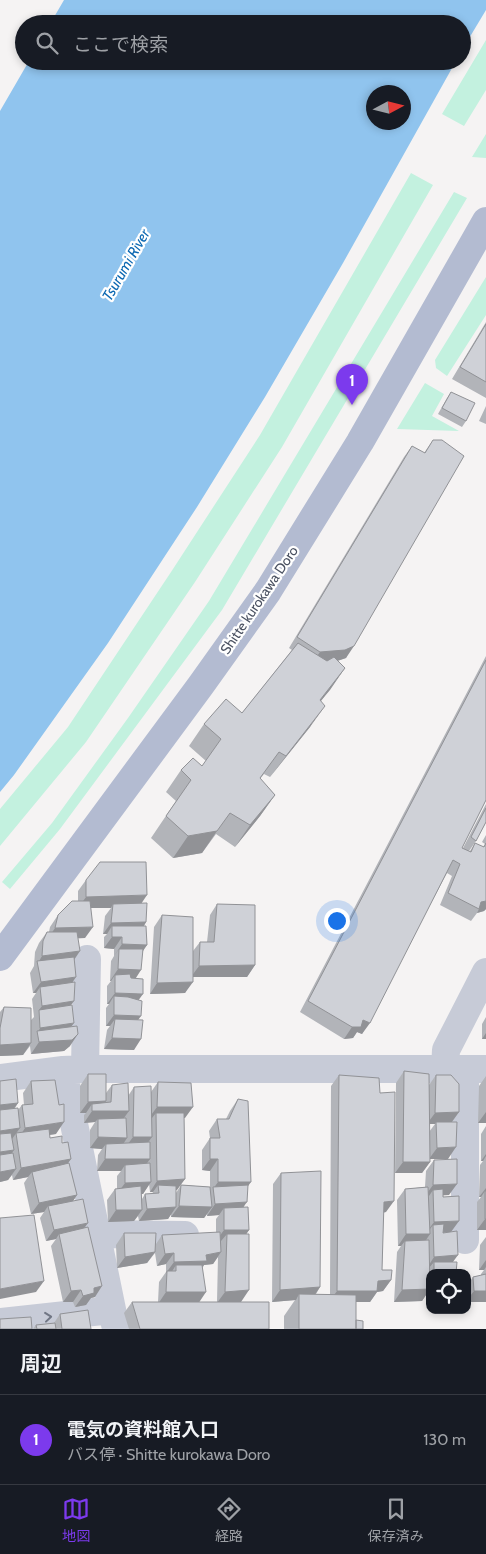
<!DOCTYPE html>
<html lang="ja">
<meta charset="utf-8">
<style>
:root{--surface:#171b24;--page:#20242c;--text:#f1f3f6;--muted:#9ea1a6;--line:#363941;--accent:#7c3aed}
body{margin:0;font-family:Cabin,"Noto Sans JP",sans-serif;background:var(--page);color:var(--text)}
.controls{position:absolute;right:15px;bottom:15px;display:grid;overflow:hidden;border-radius:10px;box-shadow:0 2px 8px #0003}
.controls button{width:45px;height:45px;display:grid;place-items:center;padding:0;border:0;border-bottom:1px solid var(--line);background:var(--surface);color:var(--text);font:25px sans-serif}
.compass{position:absolute;left:366px;top:85px;width:45px;height:45px;border-radius:50%;background:var(--surface);box-shadow:0 2px 8px #0003;rotate:83deg}
.you{position:absolute;left:336px;top:920px;width:18px;height:18px;margin:-12px;border:4px solid #fff;border-radius:50%;background:#1a73e8;box-shadow:0 0 0 8px #1a73e833}
.badge{display:grid;place-items:center;width:32px;height:32px;border-radius:50%;background:var(--accent);color:#fff;font-size:16px;font-weight:700}
.pin{position:absolute;translate:-50% -41px;filter:drop-shadow(0 1px 2px #0008)}
.pin::after{content:'';position:absolute;top:26px;width:18px;height:15px;background:inherit;clip-path:polygon(0 0,100% 0,50% 100%)}
.list{margin:0;padding:0;list-style:none}
h2{display:flex;justify-content:space-between;align-items:center;height:65px;margin:0;padding:0 20px;font-size:21px}
h2 small{font-size:16px;font-weight:400;color:var(--muted)}
.list li{display:grid;grid-template-columns:32px 1fr auto;gap:15px;align-items:center;box-sizing:border-box;height:90px;padding:0 20px;border-top:1px solid var(--line)}
.list b{display:block;font-size:19px;white-space:nowrap}
.list p{margin:0;font-size:16px;white-space:nowrap;color:var(--muted)}
.list em{font-size:16px;font-style:normal;color:var(--muted)}
.icon{flex:none;width:28px;height:28px;fill:none;stroke:currentColor;stroke-width:2;stroke-linecap:round;stroke-linejoin:round}
.map{position:relative;flex:none;width:486px;height:1329px;overflow:hidden}
.search{position:absolute;background:var(--surface);box-shadow:0 2px 8px #0003;left:15px;right:15px;top:15px;height:55px;display:flex;align-items:center;gap:12px;box-sizing:border-box;padding:0 18px;border-radius:28px;color:var(--muted);font-size:19px}
.sheet{height:155px;background:var(--surface)}
nav{display:flex;justify-content:space-around;align-items:center;box-sizing:border-box;height:70px;border-top:1px solid var(--line);background:var(--surface);font-size:14px;color:var(--muted)}
nav a{display:grid;justify-items:center;gap:2px}
nav .on{color:var(--accent)}
.map>svg:first-child{display:block}
.green{fill:#c3f1df}
.water{fill:#90c4ee;fill-rule:evenodd}
.lines{fill:none;stroke-linecap:round;stroke-linejoin:round}
.minor{stroke:#c7cbd7;stroke-width:28}
.major{stroke:#b3bbd1;stroke-width:28}
.wall{fill:#b2b4b9;fill-rule:evenodd}
.shaded-wall{fill:#919296}
.building{fill:#cfd1d7;stroke:#919296}
.oneway{stroke:#707684}
.labels{text-anchor:middle;stroke-width:4.5;stroke-linejoin:round;paint-order:stroke}
.street-label{font-size:14px;fill:#4a5161;stroke:#fff}
.water-label{font-size:15px;font-style:italic;fill:#0c68b2;stroke:#fff}
</style>
<div class="map">
<svg width="486" height="1329" viewBox="0 0 486 1329">
<rect width="100%" height="100%" fill="#f5f3f3"/>
<path class="green" d="M486,40V90L464,126L442,114Z
M486,134V158L472,157Z
M411,173L433,185L282,447L195,582L86,742L0,846V809L68,727L173,569L260,435Z
M454,192L467,198L222,610L60,829L10,889L2,882L52,823L128,718L209,601Z
M486,277V315L447,376L436,368L435,360Z
M425,383L444,394L432,416L459,431L397,429Z"/>
<path class="water" d="M64,0H486V10L462,50V24H50Z
M29,61H456L343,263L265,397L197,507L108,643L14,775L0,792V111ZM374,92H404V122H374Z"/>
<g class="lines">
<path class="minor" d="M85,1069L87,959
M445,1069L446,1050L486,972
M63,1070L116,1329
M0,1078L63,1070L85,1069H486
M96,1234L185,1235
M465,1240V1069
M0,1322L112,1310"/>
<path class="major" d="M0,957L201,685L268,591L360,442L486,221"/>
</g>
<path class="wall" d="M486,322V398L452,379Z
M451,392L466,421L462,427L438,414L447,398Z
M486,406V424L479,421Z
M433,440L346,658L337,661L345,668L321,701L310,727L270,777L264,774L260,779L275,795L260,816L235,847L216,834L202,853L173,858L151,838L176,801L166,792L181,770L202,766L206,761L189,746L204,724L242,713L292,650L289,648L404,457L412,446L424,453Z
M486,656V800L462,848H463L486,804V822L476,841L469,851H470L475,843L483,847L485,844L482,842L486,835V909L484,911L477,913L471,921L440,905L452,876L447,873L362,1034L357,1032L353,1038L344,1039L300,1012Z
M86,880L142,903L146,922L144,926L147,945L143,950L135,979L138,1000V1020L134,1050L104,1049L107,1030L110,1026H106V1008L109,1004H107V986L111,981H110L111,961L114,956V949L104,948V937L107,934H103L105,916L111,908H91L85,938H78L74,960L71,1005L70,1046L64,1051L31,1054L30,1046L23,1055L0,1056V1012L4,1007L31,1020L34,1017L32,999L36,993H33L30,973L34,966L35,952L39,943L47,932H49L50,927L58,915L78,901V891Z
M217,904L255,965L247,977H193L185,993L150,994L154,927L162,915L193,951L200,942H207L210,915Z
M486,1017V1039H482V1024Z
M404,1071L429,1085L436,1075L459,1112L452,1122L448,1159H430V1162L422,1173H395L396,1083ZM429,1124H435L429,1132Z
M88,1074L106,1093L112,1085L128,1096L134,1087L151,1092L158,1082L185,1118H184L185,1179L176,1190V1193L181,1185L210,1187V1171L202,1170V1150L210,1138L209,1131L217,1119H226L230,1111L238,1099L248,1185L244,1207L249,1230L246,1234L241,1302H229L269,1329H129L124,1313L132,1302H158L159,1282L166,1272V1264L157,1266L155,1253L147,1263L117,1268L116,1245L124,1233L156,1244L162,1235L216,1233V1219L219,1215L207,1216V1214L204,1218L171,1217V1214L168,1219L139,1221L138,1216L134,1221L108,1222L107,1200L115,1189H117V1176L121,1171H97L98,1155L102,1149L90,1148V1130L95,1122L84,1123V1115L86,1113H80V1086ZM149,1184L150,1192H153L152,1194H145L142,1199L141,1194H143ZM218,1257L217,1302H199L203,1267L204,1265L213,1264Z
M339,1075L386,1212L383,1213L382,1270L391,1280L383,1291L377,1292L370,1302H356V1320L363,1329H284V1316L295,1300L272,1302L273,1184L281,1173L320,1287L316,1294H330L331,1086Z
M486,1076V1123H478L479,1086Z
M0,1081L18,1103L15,1108L18,1110L22,1105H24L23,1093L31,1081L56,1134L49,1135L50,1138L62,1143L71,1159L67,1164L77,1195L73,1201L84,1228L95,1297L91,1298L86,1305L75,1307L73,1302H63L51,1246L56,1239L46,1241L40,1218L44,1212L31,1214L24,1183L28,1177L13,1180L12,1175L8,1180L0,1182Z
M486,1126V1230H477V1202L481,1197H479L480,1165L483,1161H481V1134Z
M434,1160L449,1195H443L451,1232L453,1262L456,1273H430V1301H427L426,1295L422,1301L394,1302L397,1252L401,1246H398L397,1200L405,1189L425,1187L426,1171Z
M486,1237V1302H467V1286L473,1277L481,1276V1274L484,1270H479L480,1245Z
M60,1314L91,1329H33L36,1325L54,1323Z"/>
<path class="shaded-wall" d="M354,646L346,658L337,661L312,663L320,652Z
M345,668L330,690L304,721L320,700Z
M325,706L310,727L270,777L286,756Z
M275,795L260,816L235,847L250,825Z
M217,831L202,853L173,858L188,836Z
M147,895L139,907L113,904L111,908H78L86,897Z
M486,901V909L484,911L477,913L479,909L481,902Z
M146,922L139,934L112,926L107,934H103L111,923Z
M93,927L85,938L47,940L55,928Z
M112,937H122L114,949L104,948Z
M122,944L147,945L139,957L119,949L114,956Z
M80,951L72,963H38L42,956Z
M255,965L247,977H191L199,966Z
M118,969L141,970L134,981L115,975L111,981H110Z
M76,977L68,989L40,987L36,993H33L41,982Z
M193,982L185,993L150,994L157,983Z
M115,993L143,994L135,1005L114,996L109,1004H107Z
M74,1001L66,1012L39,1010L42,1006Z
M114,1015L141,1016L133,1027L115,1019L110,1026H106Z
M363,1020L370,1023L362,1034L357,1032L353,1038L344,1039L352,1027Z
M74,1023L66,1034L38,1032L40,1028Z
M486,1033V1039H482Z
M78,1034L70,1046L64,1051L31,1054L39,1042Z
M112,1038L141,1039L134,1050L104,1049Z
M31,1043L23,1055L0,1056V1045Z
M106,1101L99,1111H129L121,1122L98,1119L95,1122L84,1123L92,1111V1104L86,1113H80L88,1102Z
M18,1103L10,1114L0,1116V1105Z
M157,1107H193L185,1118H156V1113L152,1118H149Z
M459,1112L451,1123L436,1122L435,1124H427L435,1113Z
M486,1112V1123H478Z
M64,1122L56,1134L18,1139L25,1128Z
M20,1128L12,1139L0,1141V1131Z
M98,1137L127,1138L120,1149L106,1144L102,1149L90,1148Z
M133,1137H152L144,1148H125Z
M456,1147L448,1159H429L437,1148Z
M14,1150L6,1161L0,1162V1152Z
M486,1154V1156L483,1161H481Z
M71,1159L63,1170L32,1172L28,1177L13,1180L21,1168Z
M105,1159H150L142,1170L125,1165L121,1171H97Z
M210,1159H218L210,1171L202,1170Z
M403,1162H430L422,1173H395Z
M16,1169L8,1180L0,1182V1172Z
M185,1179L177,1190L158,1191V1185L153,1192H150L157,1181Z
M151,1182L143,1194H117L125,1183Z
M218,1182H251L243,1193L213,1189Z
M457,1184L449,1195L433,1196V1190L429,1196H425L433,1185Z
M486,1188V1197L485,1191L481,1197H479Z
M77,1195L69,1207L48,1206L44,1212L31,1214L39,1203Z
M394,1201L386,1212L376,1213L384,1202Z
M247,1202L239,1213L224,1208L219,1215L207,1216L215,1204Z
M179,1206L212,1207L204,1218L171,1217Z
M176,1207L168,1219L139,1221L147,1209Z
M116,1210H142L134,1221L108,1222Z
M485,1219H486V1230H477Z
M459,1221L451,1232L433,1233V1225L427,1233H426L434,1222Z
M88,1223L80,1234H59L56,1239L46,1241L54,1230Z
M224,1230H249L241,1242L227,1234L221,1241H216Z
M406,1234H430L422,1246L405,1241L401,1246H398Z
M155,1252L147,1263L117,1268L125,1257Z
M221,1252L213,1264L204,1265L199,1272L176,1265L171,1273H166L174,1262Z
M174,1253L166,1264L157,1266L165,1254Z
M458,1255L450,1266L434,1262L429,1268H427L434,1257Z
M486,1260V1267L484,1270H479Z
M391,1280L383,1291L377,1292L370,1302H329L337,1291L378,1281Z
M44,1281L36,1292L0,1299V1289Z
M102,1286L95,1297L91,1298L86,1305L75,1307L83,1296L94,1288Z
M320,1287L312,1299L299,1294L296,1300L272,1302L280,1290Z
M430,1289L422,1301L394,1302L402,1290Z
M81,1290L73,1302H63L71,1291Z
M249,1290L241,1302L217,1303L225,1292Z
M474,1291H486V1302H467V1300Z
M166,1292H206L198,1304H158Z"/>
<path class="building" d="M486,324V382L460,367Z
M451,392L475,403L466,421L442,408Z
M433,440H442L464,456L354,646L345,650L320,652L297,637L412,446L425,453Z
M298,643L327,661L334,657L345,668L320,700L325,706L286,756L279,752L260,778L275,795L250,825L230,813L217,831L188,836L166,816L191,780L181,770L193,758L202,766L221,739L204,724L226,699L242,713Z
M486,660V800L462,848L471,852L475,843L484,847L486,843V901L481,902L479,909L448,893L460,864L453,860L370,1023L363,1020L361,1027H352L308,1001Z
M486,808V822L476,841L471,837Z
M100,862H146L147,895L86,897V880Z
M72,901H90L93,927L55,928L58,915Z
M147,903L146,922L111,923L113,904Z
M217,904L255,905V965L199,966L200,942H214Z
M162,915L193,917V982L157,983Z
M112,926H146L147,945L122,944V937H112Z
M47,932H77L80,951L42,956L43,941Z
M119,949H143L141,970L118,969Z
M74,957L76,977L41,982L37,961Z
M130,974L131,978L143,979V994L115,993V975Z
M75,982L74,1001L42,1006L40,987Z
M114,996L128,997L142,1001L141,1016L114,1015Z
M72,1005L74,1023L40,1028L39,1010Z
M4,1007L31,1008V1043L0,1045V1028Z
M115,1019L143,1020L141,1039L112,1038Z
M77,1026L78,1034L72,1040L39,1042L37,1031Z
M404,1071L429,1074L430,1162H403Z
M88,1074H106V1101L88,1102Z
M339,1075L379,1078L380,1093L395,1092L394,1201L384,1202L382,1270H392L391,1280L378,1281L377,1291H337Z
M436,1075H451L459,1084V1112L435,1113Z
M16,1079L18,1103L0,1105V1081Z
M55,1080L59,1105L64,1104V1122L25,1128L22,1105L33,1104L31,1081Z
M158,1082L191,1083L193,1107H157Z
M128,1083L129,1111H92V1104L111,1102L112,1085Z
M151,1086L152,1137H133L134,1087Z
M238,1099L248,1101L251,1182H218V1159H210V1138H220L217,1119H229Z
M18,1108L20,1128L0,1131V1110Z
M156,1113H184L185,1179L157,1181Z
M126,1118L127,1138L98,1137V1119Z
M436,1122H457L456,1147L437,1148Z
M49,1129L50,1138L62,1136V1143L68,1142L71,1159L21,1168L16,1133Z
M11,1133L14,1150L0,1152V1134Z
M150,1142V1159H105L106,1144Z
M13,1153L16,1169L0,1172V1155Z
M457,1159V1184L433,1185L434,1160Z
M69,1163L77,1195L39,1203L32,1172Z
M150,1163L151,1182L125,1183V1165Z
M321,1171L320,1287L280,1290L281,1173Z
M158,1185L176,1186V1207L147,1209L145,1194L159,1193Z
M181,1185L210,1187L212,1207L179,1206Z
M248,1185L247,1202L215,1204L213,1187Z
M141,1186L142,1210H116L115,1189Z
M428,1187L430,1234H406L405,1189Z
M443,1189V1197L459,1196V1221L434,1222L433,1190Z
M485,1191H486V1219H485Z
M83,1199L88,1223L54,1230L48,1206Z
M248,1207L249,1230H224V1208Z
M34,1215L44,1281L0,1289V1218Z
M444,1224L443,1233L457,1231L458,1255L434,1257L433,1225Z
M88,1227L102,1286L94,1288V1293L83,1296L81,1290L71,1291L59,1234Z
M220,1232L221,1252L206,1255L207,1261L174,1262V1253L165,1254L162,1235Z
M124,1233H156L155,1252L125,1257Z
M227,1234H249V1290L225,1292Z
M429,1240L430,1289L402,1290L405,1241Z
M434,1262H457L456,1273H434Z
M176,1265H202L206,1292H166L167,1271H176Z
M486,1274V1291H474L473,1277Z
M299,1294L356,1295V1329H299Z
M132,1302H269V1329H140Z
M88,1310L91,1329H62L60,1314Z
M31,1317L32,1329H0V1319Z
M356,1320L363,1321V1329H356Z
M55,1323L56,1329H37L36,1325Z"/>
<defs><path id="oneway-chevron" d="M-2-3.5L2.5 0L-2 3.5" fill="none" stroke-width="1.6" stroke-linecap="round" stroke-linejoin="round" transform="scale(1.25)"/></defs>
<use class="oneway" href="#oneway-chevron" transform="translate(48 1317) rotate(-6)"/>
<g class="labels">
<g class="street-label">
<text transform="translate(259 600) rotate(-56)" y="5">Shitte kurokawa Doro</text>
</g>
<g class="water-label">
<text transform="translate(126 265) rotate(-60)" y="5">Tsurumi River</text>
</g>
</g>
</svg>
<div class="controls">
<button><svg class="icon" aria-label="locate" viewBox="0 0 24 24"><circle cx="12" cy="12" r="6"/><path d="M12 2v4M12 18v4M2 12h4M18 12h4"/></svg></button>
</div>
<svg class="compass" viewBox="-18 -18 36 36"><path d="M0-13l5 13h-10z" fill="#e53935"/><path d="M0 13l5-13h-10z" fill="#9ea1a6"/></svg>
<div class="you"></div>
<div class="pin badge" style="left:352px;top:405px">1</div>
<div class="search"><svg class="icon" aria-label="search" viewBox="0 0 24 24"><circle cx="10" cy="10" r="6"/><path d="M15 15l6 6"/></svg>ここで検索</div>
</div>
<section class="sheet">
<h2>周辺<small></small></h2>
<ul class="list">
<li><span class="badge">1</span><div><b>電気の資料館入口</b><p>バス停 · Shitte kurokawa Doro</p></div><em>130 m</em></li>
</ul>
</section>
<nav>
<a class="on"><svg class="icon" aria-label="map" viewBox="0 0 24 24"><path d="M3 6l6-2 6 2 6-2v14l-6 2-6-2-6 2zM9 4v14M15 6v14"/></svg>地図</a>
<a><svg class="icon" aria-label="directions" viewBox="0 0 24 24"><path d="M12 3l9 9-9 9-9-9zM9 14v-3h6M13 9l2 2-2 2"/></svg>経路</a>
<a><svg class="icon" aria-label="saved" viewBox="0 0 24 24"><path d="M7 4h10v16l-5-4-5 4z"/></svg>保存済み</a>
</nav>
